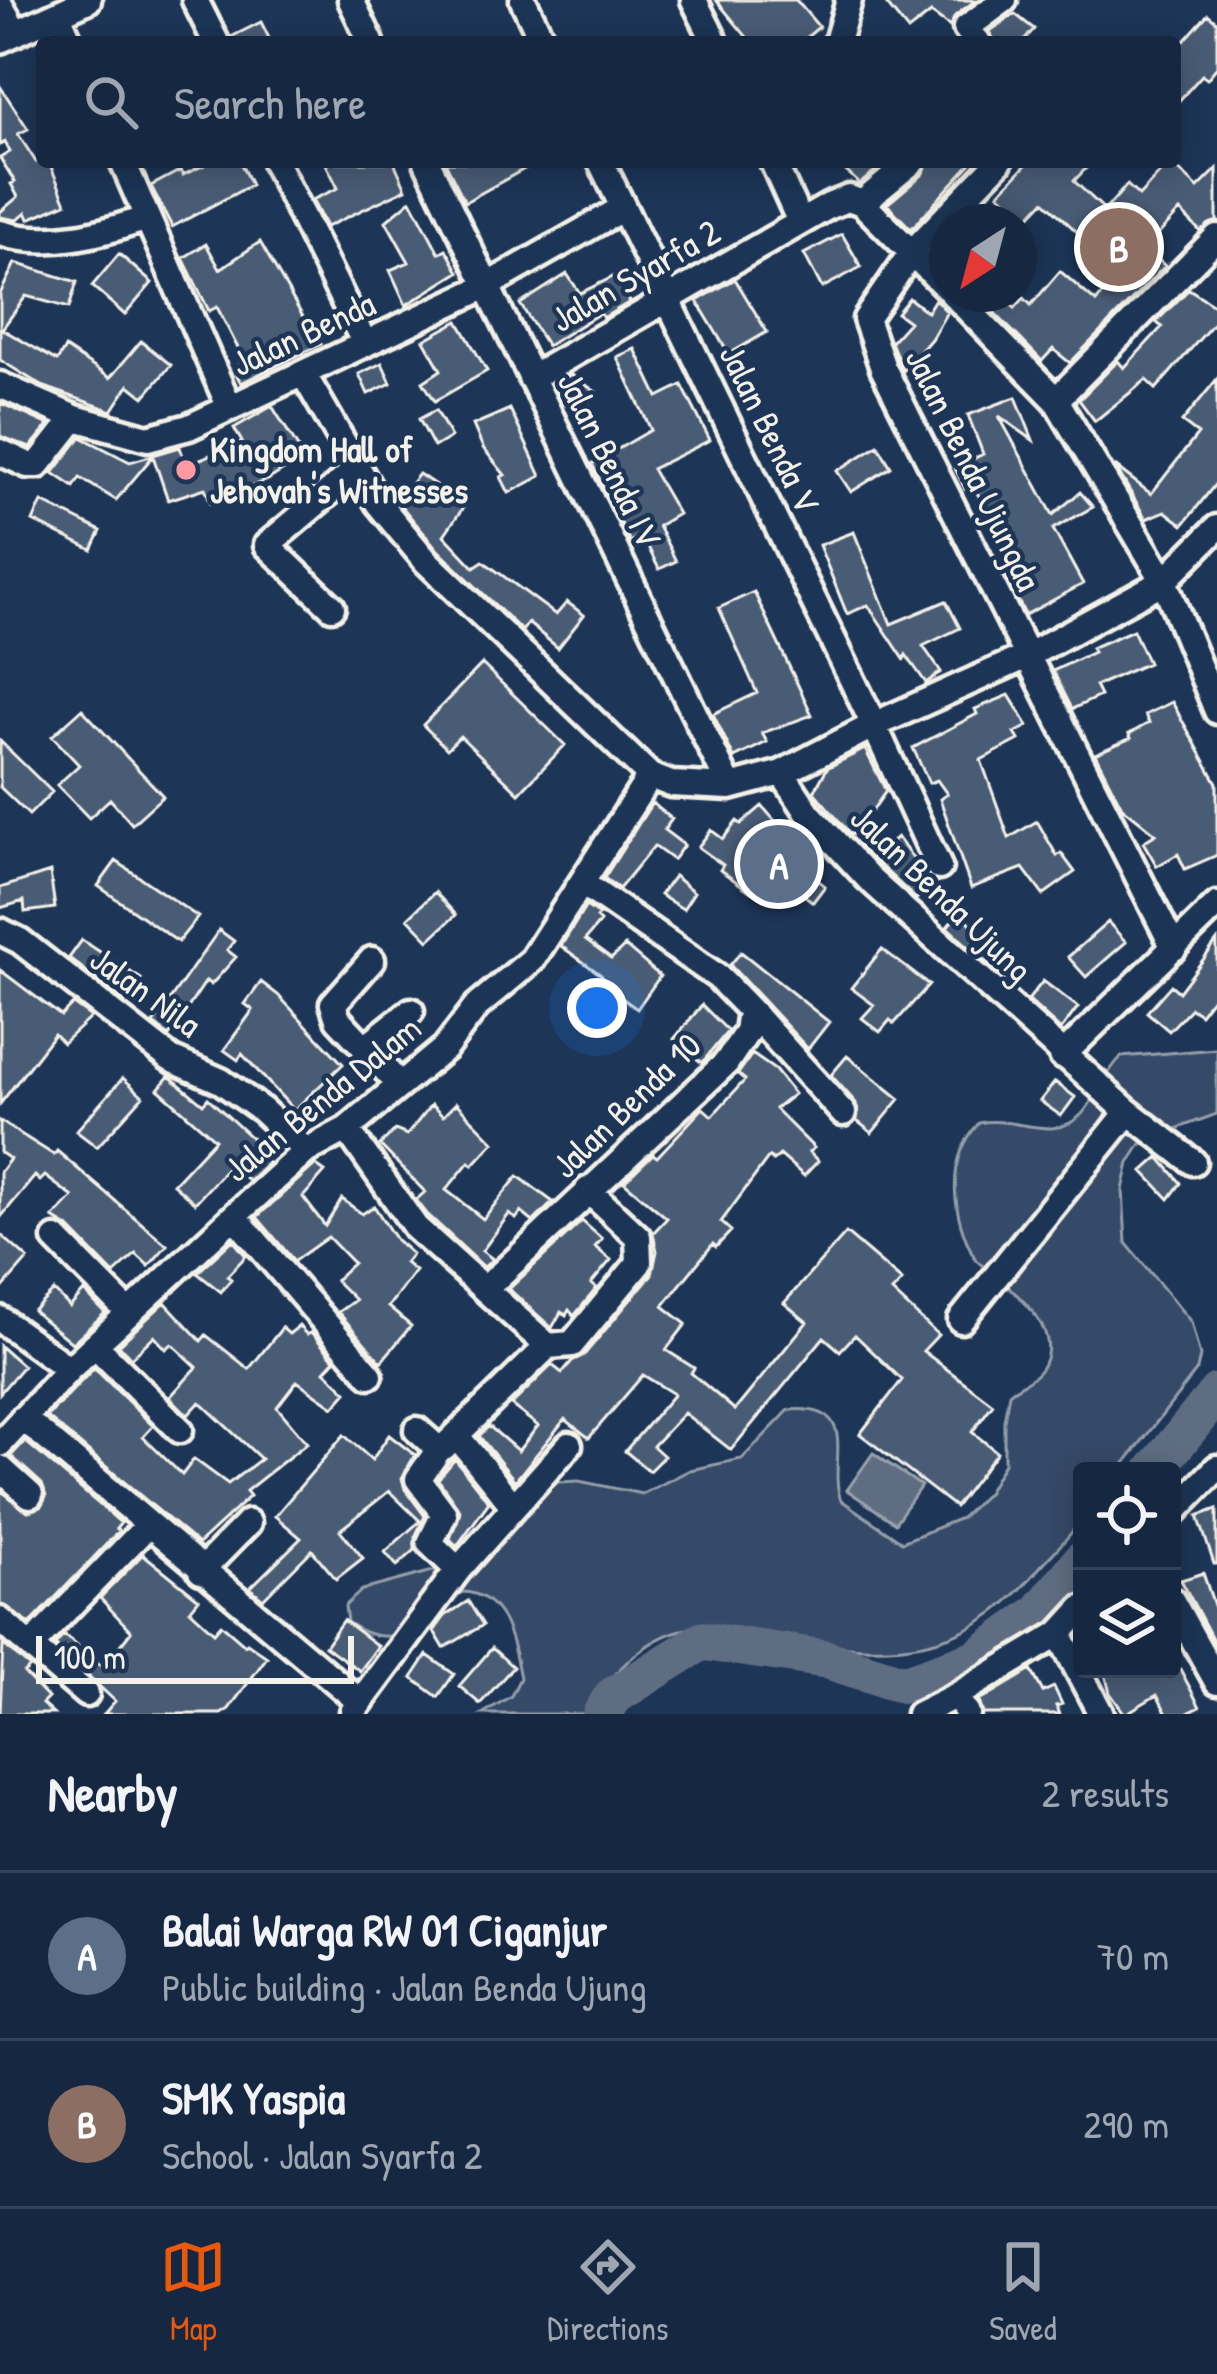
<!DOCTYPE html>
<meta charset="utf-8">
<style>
:root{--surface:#162841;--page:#23344c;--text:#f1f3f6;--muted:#9ea6b1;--line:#35445a;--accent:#ea580c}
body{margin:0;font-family:"Patrick Hand",sans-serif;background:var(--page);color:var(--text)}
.controls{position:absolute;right:36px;bottom:36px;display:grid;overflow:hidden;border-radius:12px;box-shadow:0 6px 30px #0003}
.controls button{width:108px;height:108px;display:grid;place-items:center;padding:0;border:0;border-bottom:3px solid var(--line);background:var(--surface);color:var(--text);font:60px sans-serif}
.compass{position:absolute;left:929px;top:204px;width:108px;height:108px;border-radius:50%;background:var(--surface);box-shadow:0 6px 30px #0003;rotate:216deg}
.scale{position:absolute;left:36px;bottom:30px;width:318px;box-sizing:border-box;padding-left:12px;border:6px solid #f4f1e8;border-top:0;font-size:33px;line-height:42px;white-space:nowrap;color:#f4f1e8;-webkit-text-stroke:9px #1d3557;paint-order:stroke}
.you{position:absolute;left:597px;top:1008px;width:42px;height:42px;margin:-30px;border:9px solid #fff;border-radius:50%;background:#1a73e8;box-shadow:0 0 0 18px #1a73e833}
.badge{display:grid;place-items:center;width:78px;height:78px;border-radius:50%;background:var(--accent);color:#fff;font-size:39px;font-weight:700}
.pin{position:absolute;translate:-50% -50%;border:6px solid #fff;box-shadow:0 3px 12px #0006}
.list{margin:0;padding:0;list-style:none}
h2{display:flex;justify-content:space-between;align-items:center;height:156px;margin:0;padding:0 48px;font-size:51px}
h2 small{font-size:39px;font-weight:400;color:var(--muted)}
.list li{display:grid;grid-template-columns:78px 1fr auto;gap:36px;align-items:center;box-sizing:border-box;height:168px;padding:0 48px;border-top:3px solid var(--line)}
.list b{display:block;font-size:45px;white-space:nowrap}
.list p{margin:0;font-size:39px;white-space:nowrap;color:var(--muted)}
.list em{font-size:39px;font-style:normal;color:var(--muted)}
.icon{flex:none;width:66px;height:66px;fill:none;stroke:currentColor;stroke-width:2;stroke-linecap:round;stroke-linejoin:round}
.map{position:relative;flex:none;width:1217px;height:1714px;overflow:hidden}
.search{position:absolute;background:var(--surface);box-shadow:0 6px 30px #0003;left:36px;right:36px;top:36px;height:132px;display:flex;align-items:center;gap:30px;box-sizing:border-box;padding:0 42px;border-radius:12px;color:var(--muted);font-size:45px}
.sheet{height:492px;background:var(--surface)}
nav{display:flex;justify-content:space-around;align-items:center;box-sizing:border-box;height:168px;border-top:3px solid var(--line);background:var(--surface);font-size:33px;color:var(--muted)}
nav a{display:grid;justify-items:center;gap:6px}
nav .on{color:var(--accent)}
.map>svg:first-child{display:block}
.green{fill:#354a67;stroke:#949ea8;stroke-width:3}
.water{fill:#5e6d82;stroke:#9aa2ab;stroke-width:3}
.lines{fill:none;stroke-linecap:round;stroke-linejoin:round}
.river{stroke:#5e6d82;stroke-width:39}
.building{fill:#485b74;stroke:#f4f1e8;stroke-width:3}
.minor-casing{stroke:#f4f1e8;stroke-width:33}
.minor{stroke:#1d3557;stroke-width:24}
.poi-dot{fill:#ff9aa2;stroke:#1d3557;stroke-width:4.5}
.labels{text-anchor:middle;stroke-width:9;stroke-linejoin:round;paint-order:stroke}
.street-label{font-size:36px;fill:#f4f1e8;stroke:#1d3557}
.poi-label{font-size:36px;font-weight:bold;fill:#f4f1e8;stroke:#1d3557;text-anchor:start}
</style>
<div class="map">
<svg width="1217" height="1714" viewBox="0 0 1217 1714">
<rect width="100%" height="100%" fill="#1d3557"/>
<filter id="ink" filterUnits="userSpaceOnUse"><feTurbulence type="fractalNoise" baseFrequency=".00833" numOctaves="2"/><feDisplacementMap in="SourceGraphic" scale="24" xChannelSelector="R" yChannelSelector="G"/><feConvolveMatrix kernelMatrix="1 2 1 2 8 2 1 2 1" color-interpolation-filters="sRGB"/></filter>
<g filter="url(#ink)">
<path class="green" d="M1217,1049V1114L1143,1141L1129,1163L1123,1190L1126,1243L1191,1322L1200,1356L1197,1370L1119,1471H1082C1082,1484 1086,1505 1082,1517C1076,1532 1046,1559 1035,1573C965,1657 886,1657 787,1638C754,1631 721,1622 687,1629C644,1636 606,1680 584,1714H482L511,1696L520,1678C513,1643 505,1593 462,1592C421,1621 396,1657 347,1622L345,1606L362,1590L448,1567L558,1482L579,1481L642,1494L690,1470L742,1459L789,1410C864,1404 826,1463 841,1500L902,1542L961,1518L987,1493L1004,1463V1421L1009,1393C1019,1384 1033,1381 1041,1369C1069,1326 1003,1284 976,1260C952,1217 944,1161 979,1123C1014,1115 1054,1144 1082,1114C1098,1096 1104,1074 1121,1057Z"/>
<path class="water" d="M873,1453L921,1486L895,1523L847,1490Z"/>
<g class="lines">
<path class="river" d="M1154,1471L1217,1393
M602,1714L612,1697L702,1641L825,1659L904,1684L976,1659L1039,1613L1082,1560"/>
</g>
<path class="building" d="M716,0H796L819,27L801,42H751Z
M883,0H976L955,16L950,27L931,13L908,31Z
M1015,14L1034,29L1023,42H994L990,31Z
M1208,14L1217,22V67L1207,79L1202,75L1175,105V51Z
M261,22L271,42H232L231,37Z
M0,86L28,129L18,134L36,162H49L66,203L29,219L26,212L17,220L0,217V212L18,197L11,184L15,182L0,158L10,152L5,142L0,145Z
M211,162H240L251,185L172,227L151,186L181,170L183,175Z
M325,162H394L406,189L326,227L312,200L338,188Z
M445,162H537L465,202Z
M836,162H886L860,184Z
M928,162H972L911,229L887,204L922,175Z
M1029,162H1092L1074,181L1105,210L1127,185L1139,196L1170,162L1198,188L1217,169V221L1200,231L1180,211L1146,248L1165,266L1070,363L1053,349L1042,361L976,294H1000L1015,308L1024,298L1031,305L1060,271L1096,302L1120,272L1044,201L1027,219L999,193Z
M411,200L439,253L446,249L459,272L406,305L390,270L409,262L386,221Z
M842,234L861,267L822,288L804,254Z
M260,242L306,322L311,320L321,344L241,383L234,370L244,360L217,307L209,311L183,258L206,244L220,269Z
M119,254L152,283L125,315L92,286Z
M15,263L77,282L69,308L26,296L2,329L57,361L65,348L110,378L141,341L171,365L144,397L129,385L112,411L42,386L0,360V294Z
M567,274L580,293L617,275L630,302L603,318L600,313L547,346L520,304Z
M735,279L767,332L729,354L697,301Z
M1189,289L1217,307V319L1156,389L1146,380L1095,421L1079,400L1118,361L1124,368L1162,327L1156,322Z
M909,298L927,312L935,299L947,312L931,339L903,371L891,342L909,322L897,313Z
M458,321L487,371L435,401L423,382L441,370L424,340Z
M635,349L658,397L682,385L710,440L652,469L678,514L658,526L676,561L659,569L642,535L630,542L592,464L651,430L617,357Z
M382,363L391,383L368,394L359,374Z
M570,374L596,392L581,414L561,401L555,389Z
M1217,379V482L1183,525L1165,511L1146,519L1115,466L1151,494L1198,434L1182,422Z
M1016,397L1033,440L999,416L1053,515L1080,492L1093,507L1053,529L1083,584L1025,615L1004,572L1016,566L973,485L965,489L955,468L983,454L968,415Z
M0,403L49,425L30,448L0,436Z
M272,406L304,457L268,480L211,503L205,488L168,500L153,456L116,500L80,478L74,487L53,473L81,437L130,462L180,447L186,465L242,442L234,428Z
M510,409L541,476L509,493L501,477L505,475L483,448L473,425Z
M436,410L451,437L434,447L419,419Z
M878,445L891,467L851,492L837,471Z
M419,474L465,505L444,535L474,567L483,561L556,615L567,602L584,615L558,648L528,623L522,631L438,550L397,501Z
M42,502L101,531L92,550L33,521Z
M854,532L891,624L946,601L960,628L923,646L941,672L926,683L906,655L904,659L868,605L847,614L819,545Z
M754,592L812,715L762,733L767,742L734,758L713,714L757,693L719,608Z
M1133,630L1148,663L1095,686L1100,696L1072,709L1053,671L1093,652L1091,648Z
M482,664L565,745L519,793L460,736L447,749L423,725Z
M1009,695L1028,726L1015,733L1019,740L981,760L1009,838L1037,821L1057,856L1061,853L1075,872L1043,895L1023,868L971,888L940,799L947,794L937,780L929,783L913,748L977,714L975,709Z
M1172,702L1217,783V855L1185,869L1178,854L1157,866L1143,842L1156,834L1122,807L1095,754L1131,738L1129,734L1149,723L1145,715Z
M82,709L163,796L132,824L110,799L89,818L57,785L79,765L52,736Z
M0,741L52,792L29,815L0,787Z
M865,749L886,791L865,821L867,825L851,835L814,792L827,768Z
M652,803L672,819L664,830L684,845L673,860L654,846L619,889L604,878Z
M762,806L782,829L793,819L824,854L808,872L825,886L813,902L784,880L779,887L763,875L751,892L720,870L723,865L698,847L711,830L723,839L737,821L741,824Z
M897,837L929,880L935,883L916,899L872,858Z
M116,861L198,917L178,942L98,886Z
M50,872L55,908L25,912L24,901L0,908V888Z
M674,876L694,892L683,909L660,895Z
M435,892L456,915L429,940L408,918Z
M586,906L599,915L596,918L600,922L585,940L611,959L625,946L660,976L637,1009L619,996L600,974L561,946Z
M960,911L982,937L977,943L1011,969L1004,978L947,927Z
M1108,922L1126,942L1086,977L1068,957Z
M219,930L234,941L227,950L236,957L211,985L206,981L169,1036L153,1024Z
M82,940L141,979L125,1002L69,958Z
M1217,941V992L1200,1014L1191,1008L1169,1031L1147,1012L1171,985L1179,992Z
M882,949L929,985L894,1024L890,1020L880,1032L862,1018L874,1005L851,988Z
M741,952L829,1022L808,1049L730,965Z
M0,970L61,1016L73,1004L91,1017L63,1043L54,1034L0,1104Z
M1043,981L1078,1007L1061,1030L1028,1000Z
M261,982L278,995L343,1064L294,1110L242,1054L238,1060L224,1050L253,1010L245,1004Z
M702,1005L728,1031L702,1063L674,1039Z
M752,1054L775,1070L794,1094L775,1109L814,1148L809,1152L818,1161L804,1176L780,1155L773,1161L769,1157L721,1222L731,1231L716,1247L713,1244L663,1306L686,1324L666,1350L694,1368L691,1373L735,1410L807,1322L784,1303L846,1233L902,1281L892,1292L938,1335L923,1351L993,1404L972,1432L997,1452L955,1507L860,1434L902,1380L855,1335L840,1351L824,1337L731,1450L684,1413L653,1446L664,1456L649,1471L625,1451L674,1394L643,1375L589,1438L565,1419L515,1481L479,1436L489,1426L518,1451L538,1426L511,1405L552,1365L562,1373L572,1361L584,1355L652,1274L657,1251L653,1233L667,1218L624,1182L653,1154L657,1157L703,1108L712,1116L745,1080L738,1074Z
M847,1056L900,1099L872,1133L857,1121L856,1103L831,1075Z
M169,1076L203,1104L208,1098L258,1144L262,1138L275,1148L265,1160L268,1163L249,1181L230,1165L195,1203L173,1184L215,1139L158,1089Z
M123,1078L143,1096L97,1147L76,1131Z
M1055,1082L1075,1097L1061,1116L1040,1101Z
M456,1103L494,1142L473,1165L469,1162L446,1190L483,1219L518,1176L553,1202L533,1222L521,1212L516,1219L509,1214L482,1251L493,1259L484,1267L427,1214L416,1200L425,1192L380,1145L395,1130L407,1135L431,1105L443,1116Z
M0,1121L54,1155L57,1151L167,1245L149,1266L136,1254L114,1274L68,1227L53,1218L73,1197L45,1176L40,1181L35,1176L0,1218V1172L10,1159L0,1152Z
M1159,1157L1181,1183L1169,1199L1143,1171Z
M315,1165L325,1172L303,1197L325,1226L342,1199L362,1214L374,1206L396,1240L412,1254L405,1263L415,1271L388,1307L411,1326L381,1362L338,1312L355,1300L335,1280L353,1263L328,1237L294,1261L257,1217Z
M582,1221L602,1239L595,1247L611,1260L591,1284L597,1288L574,1316L569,1310L566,1315L561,1312L552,1328L509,1289Z
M0,1234L28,1259L0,1291Z
M233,1240L246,1256L227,1276L231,1279L221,1292L197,1273Z
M54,1291L70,1307L84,1291L105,1313L72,1343L33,1311Z
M165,1302L201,1341L206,1335L249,1369L282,1328L289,1334L299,1326L307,1335L311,1332L335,1360L325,1371L347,1392L334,1407L297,1381L277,1407L307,1443L246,1491L250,1496L198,1544L47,1417L94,1368L153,1426L143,1437L182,1475L194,1459L228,1484L261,1459L200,1402L188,1415L170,1397L197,1367L172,1344L166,1349L154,1336L131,1358L119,1345Z
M0,1346L23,1366L0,1393Z
M344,1435L372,1460L389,1435L415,1455L402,1478L405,1489L425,1516L415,1537V1550L397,1566L385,1552L420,1521L389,1491L340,1530L363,1558L336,1579L312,1550L263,1599L250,1588L301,1538L275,1516Z
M25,1441L121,1523L116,1529L119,1531L30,1624L0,1604V1490L28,1511L41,1507L46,1497L42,1484L11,1456Z
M455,1459L489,1502L457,1546L450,1539L460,1511L438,1479Z
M1217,1509V1564H1214L1198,1516Z
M143,1554L199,1599L190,1610L214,1632L221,1624L245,1645L247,1643L267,1657L229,1709L221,1714H104L115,1701L55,1645L64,1635L103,1667L131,1631L100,1598Z
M1203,1573L1217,1614V1648L1181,1580Z
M468,1601L483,1625L444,1648L434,1631L445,1616Z
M343,1620L378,1646L360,1671L325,1646Z
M3,1644L30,1667L24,1673L48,1698L42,1704L53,1714H0Z
M492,1648L513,1667L480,1704L459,1686Z
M427,1655L454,1674L438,1697L412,1678Z
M1104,1669H1180L1200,1707L1186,1714H1167L1157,1695L1125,1714L1110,1693Z
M1031,1670L1043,1692L1054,1687L1062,1704L1056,1706L1060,1714H983L979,1701Z"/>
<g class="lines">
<g class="minor-casing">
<path id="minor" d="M195,0L216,42
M351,0L371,42
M523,0L543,42
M694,0L715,42
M0,5L16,33
M58,15L70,42
M0,40L88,0
M837,42L849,0
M978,42L966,28L1004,0
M123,162L230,408
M275,162L365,344
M427,162L730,787
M601,162L874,725L939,867
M773,162L800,222
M999,162L912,252L866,319L883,368L1174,948
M862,203L912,162
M0,233C49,248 101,234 147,218
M953,294L1056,400L1164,581L1217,711
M304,375L378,503L426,561L650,776L671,784L730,787L782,773L874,725L1025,657L1164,581L1217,528
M531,378L829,206L849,198L862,203L947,288
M0,385L75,418L148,438L189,427L485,287L623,208
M1056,400L1217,237
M0,452L28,465H38L75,418
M332,607L267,545L357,469
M782,773L809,814L868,878L1126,1110L1121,1121L961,1320
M0,931L20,941L171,1059L221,1081L262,1110L306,1151
M372,960L333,1004L338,1019L399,1084
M750,1010L843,1113
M364,1048L411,1011
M1062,1056L1217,905
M1126,1110L1193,1162
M347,1129L416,1228L548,1346L572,1344L639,1263L638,1237L588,1190
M234,1216L370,1375
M56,1239L129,1313
M486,1288L726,1063L747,1032L750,1010L718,977L582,883
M0,1319L69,1369
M95,1345L180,1430
M23,1418L360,1702
M417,1430L435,1446L444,1447L548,1346
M457,1436L514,1507
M0,1444L69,1369L234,1216L306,1151L347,1129L445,1048L477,1006L532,960L650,776
M440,1448L418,1479L444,1514L430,1543L458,1570
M0,1468L30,1495
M1172,1514L1217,1468
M201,1571L248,1523
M1172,1601L1217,1682
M0,1620L86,1694
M1059,1634L1101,1714
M32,1645L148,1525
M353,1712L458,1570L569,1445
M919,1714L957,1695
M967,1714L957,1695L1059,1634L1082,1609"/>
</g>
<use href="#minor" class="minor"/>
</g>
</g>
<circle class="poi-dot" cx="186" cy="470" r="12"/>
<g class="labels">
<g class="street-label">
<text transform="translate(635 275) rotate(-30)" y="13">Jalan Syarfa 2</text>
<text transform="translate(303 333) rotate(-25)" y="13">Jalan Benda</text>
<text transform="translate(770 428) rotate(64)" y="13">Jalan Benda V</text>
<text transform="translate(610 459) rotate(64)" y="13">Jalan Benda IV</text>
<text transform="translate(974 469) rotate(64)" y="13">Jalan Benda Ujungda</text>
<text transform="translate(942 893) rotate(44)" y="13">Jalan Benda Ujung</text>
<text transform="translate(146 991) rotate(36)" y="13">Jalan Nila</text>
<text transform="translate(322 1098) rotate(-39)" y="13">Jalan Benda Dalam</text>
<text transform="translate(626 1105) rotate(-44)" y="13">Jalan Benda 10</text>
</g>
<g class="poi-label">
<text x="210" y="462">Kingdom Hall of<tspan x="210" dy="41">Jehovah's Witnesses</tspan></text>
</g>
</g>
</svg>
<div class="controls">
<button><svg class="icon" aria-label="locate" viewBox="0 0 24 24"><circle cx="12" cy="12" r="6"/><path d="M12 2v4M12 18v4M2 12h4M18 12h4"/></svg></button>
<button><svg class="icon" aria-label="layers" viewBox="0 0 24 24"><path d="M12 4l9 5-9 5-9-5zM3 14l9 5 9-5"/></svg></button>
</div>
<svg class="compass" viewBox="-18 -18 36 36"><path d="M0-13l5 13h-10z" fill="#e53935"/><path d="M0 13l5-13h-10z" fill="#9ea6b1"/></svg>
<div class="scale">100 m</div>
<div class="you"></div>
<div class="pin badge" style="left:779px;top:864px;background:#5c6f8a">A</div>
<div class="pin badge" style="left:1119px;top:247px;background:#8d6e63">B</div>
<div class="search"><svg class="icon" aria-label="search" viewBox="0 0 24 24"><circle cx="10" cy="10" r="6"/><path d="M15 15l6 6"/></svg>Search here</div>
</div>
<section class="sheet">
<h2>Nearby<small>2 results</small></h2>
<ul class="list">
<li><span class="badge" style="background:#5c6f8a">A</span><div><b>Balai Warga RW 01 Ciganjur</b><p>Public building · Jalan Benda Ujung</p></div><em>70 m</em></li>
<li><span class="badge" style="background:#8d6e63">B</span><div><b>SMK Yaspia</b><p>School · Jalan Syarfa 2</p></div><em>290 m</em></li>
</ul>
</section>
<nav>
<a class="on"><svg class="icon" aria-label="map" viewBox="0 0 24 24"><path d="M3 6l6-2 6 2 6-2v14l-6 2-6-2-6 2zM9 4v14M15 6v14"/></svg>Map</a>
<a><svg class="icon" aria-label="directions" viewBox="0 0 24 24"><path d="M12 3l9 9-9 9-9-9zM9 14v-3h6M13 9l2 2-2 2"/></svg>Directions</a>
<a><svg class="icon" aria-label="saved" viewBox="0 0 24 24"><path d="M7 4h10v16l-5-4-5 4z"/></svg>Saved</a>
</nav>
